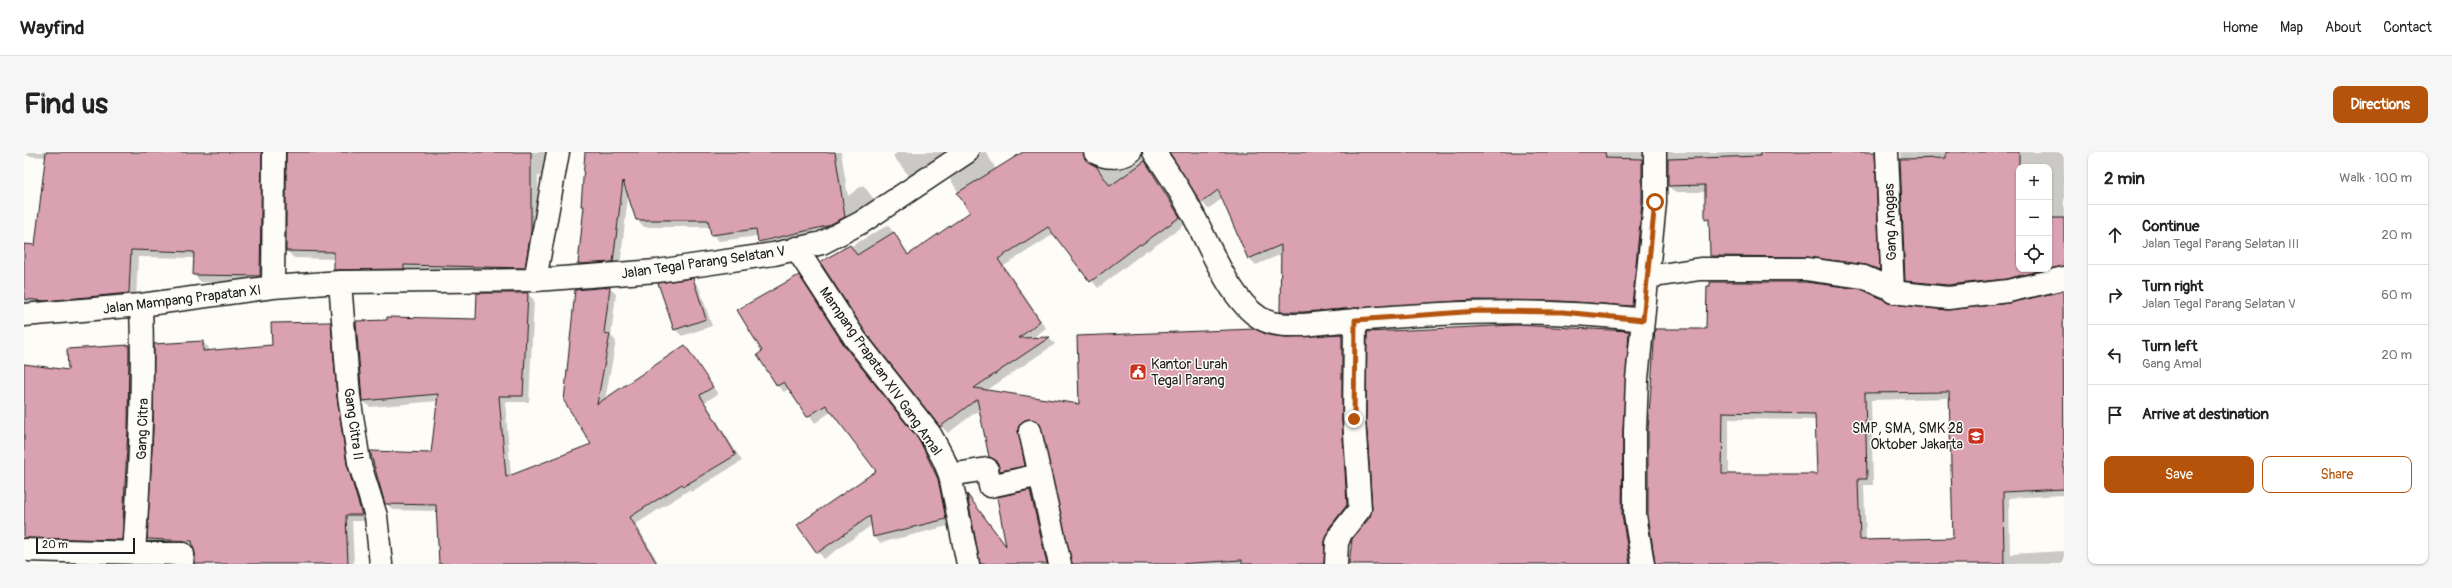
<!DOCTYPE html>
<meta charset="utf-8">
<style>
:root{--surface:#fff;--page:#f6f6f6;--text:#222;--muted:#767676;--line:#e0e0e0;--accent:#b45309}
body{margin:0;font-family:Pangolin,sans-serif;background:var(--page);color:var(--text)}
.controls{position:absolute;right:12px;top:12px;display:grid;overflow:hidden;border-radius:8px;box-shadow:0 1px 3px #0004}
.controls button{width:36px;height:36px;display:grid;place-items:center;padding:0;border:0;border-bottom:1px solid var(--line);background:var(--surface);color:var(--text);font:20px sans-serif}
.scale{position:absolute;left:12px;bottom:10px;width:99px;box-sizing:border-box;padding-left:4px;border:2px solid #1c1c1c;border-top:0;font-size:11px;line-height:14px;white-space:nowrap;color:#1c1c1c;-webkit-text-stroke:3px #fdfcf7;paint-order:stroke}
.stop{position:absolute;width:12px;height:12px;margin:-9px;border:3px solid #b45309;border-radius:50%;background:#fff}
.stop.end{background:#b45309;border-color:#fff;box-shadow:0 1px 4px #0008}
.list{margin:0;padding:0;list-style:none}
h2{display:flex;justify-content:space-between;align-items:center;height:52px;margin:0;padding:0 16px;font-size:17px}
h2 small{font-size:13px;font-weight:400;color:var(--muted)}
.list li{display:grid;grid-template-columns:26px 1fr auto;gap:12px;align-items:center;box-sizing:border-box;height:60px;padding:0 16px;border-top:1px solid var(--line)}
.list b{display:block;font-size:15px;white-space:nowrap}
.list p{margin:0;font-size:13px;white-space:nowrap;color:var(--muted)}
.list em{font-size:13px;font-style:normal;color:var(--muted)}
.actions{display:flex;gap:8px;padding:12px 16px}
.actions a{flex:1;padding:9px 0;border:1px solid var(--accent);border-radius:8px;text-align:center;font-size:14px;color:var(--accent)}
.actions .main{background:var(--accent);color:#fff}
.icon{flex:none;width:22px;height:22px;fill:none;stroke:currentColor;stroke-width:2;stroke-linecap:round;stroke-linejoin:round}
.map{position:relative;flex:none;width:2040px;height:412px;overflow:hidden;border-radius:8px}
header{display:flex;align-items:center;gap:24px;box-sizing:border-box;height:56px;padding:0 20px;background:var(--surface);border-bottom:1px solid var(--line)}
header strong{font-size:19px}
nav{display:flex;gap:22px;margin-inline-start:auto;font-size:14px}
.intro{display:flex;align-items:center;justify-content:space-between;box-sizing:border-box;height:96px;padding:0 24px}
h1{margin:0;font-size:28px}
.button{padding:10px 18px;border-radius:8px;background:var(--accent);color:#fff;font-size:14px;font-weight:700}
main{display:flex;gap:24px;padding:0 24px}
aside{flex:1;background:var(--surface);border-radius:8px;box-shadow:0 1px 3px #0004}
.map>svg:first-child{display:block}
.shadow{fill:#0003;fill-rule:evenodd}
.building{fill:#daa1b2;stroke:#1c1c1c;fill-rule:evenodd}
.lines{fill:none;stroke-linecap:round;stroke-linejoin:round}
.street-casing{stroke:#1c1c1c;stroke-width:25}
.street{stroke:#fdfcf7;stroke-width:22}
.route{stroke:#b45309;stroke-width:5}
.labels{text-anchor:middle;stroke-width:3;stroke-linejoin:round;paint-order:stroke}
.street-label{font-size:14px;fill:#1c1c1c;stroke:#fdfcf7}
.poi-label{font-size:14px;fill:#1c1c1c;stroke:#fdfcf7;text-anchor:start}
</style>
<header>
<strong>Wayfind</strong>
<nav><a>Home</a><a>Map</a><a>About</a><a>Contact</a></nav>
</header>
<div class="intro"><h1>Find us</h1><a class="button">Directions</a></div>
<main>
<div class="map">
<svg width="2040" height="412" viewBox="0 0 2040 412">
<rect width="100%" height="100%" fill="#fdfcf7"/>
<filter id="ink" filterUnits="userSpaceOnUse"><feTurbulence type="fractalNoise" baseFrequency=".025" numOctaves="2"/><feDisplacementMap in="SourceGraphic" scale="8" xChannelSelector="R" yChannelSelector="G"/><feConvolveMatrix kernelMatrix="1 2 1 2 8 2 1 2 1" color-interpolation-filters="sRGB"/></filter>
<g filter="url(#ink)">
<path class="shadow" d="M0,0H247L243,131L177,130L170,123L171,106L114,105L112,148L0,153V93L12,94L22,5L4,4Z
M263,0H525V23L514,24V77L507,122L318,125L311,118V107L270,106L263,99Z
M566,0H817L824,44L839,33L856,55L810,81L742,96L735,89L734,84L695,89L688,82L686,75H620L613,67L604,43L596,116L563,119L556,112Z
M874,0H937L891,31L869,4Z
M956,0H962L973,19L1000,0H1068L1065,9L1068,13L1089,18L1103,16L1114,11L1118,4L1124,10L1162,72L1124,99L1123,98L1074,136L1030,82L980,114L1022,176L1009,186H1025L1031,192L962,239L1056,253L1243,184L1262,186L1318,183L1325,189L1330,360L1306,412H1049L1017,275L1011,273L1007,320L984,325L966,304L956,257L924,281L917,274L798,111L864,73L885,103L947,60L926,27L955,6Z
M1146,0H1627L1614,161L1264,166L1257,159L1258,102L1232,113L1225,106L1199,46L1184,57L1178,50Z
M1643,0H1861L1862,124L1694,111L1687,104L1686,71L1682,67V40H1651L1644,34Z
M1877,0H2040V121L1931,140L1889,135L1882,128ZM1995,15H2025V117H1995Z
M774,124L828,203L902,296L920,334L928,373L856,391L850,385L848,373L800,407L774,373L853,319L808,259L791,271L766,236L760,240L754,234L734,203L739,200Z
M668,128L675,135L688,174L658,184L651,177Z
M586,136L592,142L587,184L592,189L581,248L661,195L694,242L681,250L718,309L667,340L665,338L612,372L635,412H416L413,359L369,358L362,351L408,302L414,249L346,255L339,249L453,168L504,142L510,148L505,250H481L487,324L569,292L541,249Z
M2040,140V343L1985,346L1986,402L2040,399V412H1632L1683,178L1869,153L1923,159L1987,152ZM1926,246L1930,387L1842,388L1840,333H1849L1847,248ZM1705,267L1792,268L1794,323H1705Z
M306,171L313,177L344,369H328L330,412H171L172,403L169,396L131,395L124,388L130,278L179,190L185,196V200L249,194Z
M1605,180L1612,187V412H1325L1329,388Z
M105,194L111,201L104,394L0,393V213L45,219Z
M1006,339L1013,346L1029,412H957L944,345L983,395Z"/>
<path class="building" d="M22,0H238L236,124L169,123L170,100L107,98L105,141L22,149L0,147V92L11,93Z
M262,0H507V79L501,116L380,113V117L310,118V100L262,99Z
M561,0H811L821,65L803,74L734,90L732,77L687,83L684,68H612L599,29L589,110L554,112L560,54H557Z
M999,0H1059L1061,7L1072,14L1086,34L1121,9L1156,65L1117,93L1116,92L1066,130L1024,75L974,107L1016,169L995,186L1026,185L950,236L1055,252L1053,184L1231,177L1244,183L1263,185L1318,182V268L1323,353L1305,376L1301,390L1300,412H1218V408L1154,412H1048L1015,271L1004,267L994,275L1001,314L976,319L973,309L965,305L953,247L916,275L842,181L796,110L826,93L833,103L870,80L884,103L946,60L933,41Z
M1145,0H1581L1582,6L1618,7V50L1608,154L1535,149L1449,148L1279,160H1256L1257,93L1224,107L1194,38L1177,51Z
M1736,0H1851L1856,118L1842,113L1784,105L1686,104L1685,67H1681V33L1644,34V7L1736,4Z
M1922,0H1995V117H2023L1982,127L1924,133L1881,129L1876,7L1922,6Z
M2025,66H2040V114L2025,117Z
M775,123L822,196L896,289L914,327L922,367L849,385L846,364L793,401L773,373L852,319L802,253L783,265L760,230L753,234L733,203L738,199L713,158Z
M669,126L682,167L650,178L634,131Z
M1686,130H1781L1837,137L1869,152L1923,158L1985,151L2039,139L2040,337L1979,340L1980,412H1631L1624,362V278L1631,177H1682L1683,134H1686ZM1925,240L1929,386L1836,388L1834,327H1843L1841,241ZM1699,260L1791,262L1793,322H1698Z
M586,135L580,181L586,182L573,252L661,193L689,235L676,243L712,303L660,334L658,332L606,365L633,412H415L412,353L361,352L346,299L407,301L414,242L338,249L332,169L363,168V165L452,167L453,141H504L499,244H475L482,325L567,292L540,249L551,138Z
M307,170L313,245L323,312L338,363H322L324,412H171V403L168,389L123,387L129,278L130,192L179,189V199L248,193L247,171Z
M1492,173L1605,179L1599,278L1598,363L1606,412H1325L1328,387L1346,365L1348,356L1342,267L1343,180Z
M105,193L104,277L98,388L0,386V212L44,218L43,197Z
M1006,338L1023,412H956L943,342L982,394L973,345Z"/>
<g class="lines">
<g class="street-casing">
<path id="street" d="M1071,0C1081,6 1097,7 1106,0
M1130,0C1143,18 1155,37 1166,57C1184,89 1204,146 1236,166C1249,174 1266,173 1280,173C1393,161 1506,154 1619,168
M1863,0L1869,140
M772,96L832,188L906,282L920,308L926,323L944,412
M1624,125L1676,117H1782L1840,125L1877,141L1924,146L1984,139L2040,126
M511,128L534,0
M316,130L325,244L335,310L352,364L357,412
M249,135L250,0
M0,163L117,153L249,135L316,130L511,128L633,119L750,102L798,91L838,70L943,0
M1006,279L1036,412
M926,323L963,317L966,334L1016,323
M0,398L159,402L158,412
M110,401C116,318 120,236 117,153
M1312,412L1313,391L1317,381L1336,357L1330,267L1331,168
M1619,412L1611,363V278L1613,227L1631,51V0"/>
</g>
<use href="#street" class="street"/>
</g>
</g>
<g class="lines" filter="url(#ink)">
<path class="route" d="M1330,267L1331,168L1454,159L1539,160L1619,168L1631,50"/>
</g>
<defs>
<g id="civic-square" transform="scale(0.9)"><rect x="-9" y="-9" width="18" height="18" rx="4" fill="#c8321e" stroke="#fdfcf7"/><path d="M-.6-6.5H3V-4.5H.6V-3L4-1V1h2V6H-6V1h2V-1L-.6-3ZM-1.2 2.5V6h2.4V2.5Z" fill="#fff"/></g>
<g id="school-square" transform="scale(0.9)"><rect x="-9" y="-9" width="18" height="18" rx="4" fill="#c8321e" stroke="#fdfcf7"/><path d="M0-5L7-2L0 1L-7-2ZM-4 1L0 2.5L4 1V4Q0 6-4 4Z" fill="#fff"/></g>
</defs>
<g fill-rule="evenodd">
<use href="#civic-square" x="1114" y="220"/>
<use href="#school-square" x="1952" y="284"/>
</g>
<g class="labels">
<g class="street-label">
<text transform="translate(1866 70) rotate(-92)" y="5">Gang Anggas</text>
<text transform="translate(679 110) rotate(-8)" y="5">Jalan Tegal Parang Selatan V</text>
<text transform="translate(158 147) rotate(-7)" y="5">Jalan Mampang Prapatan XI</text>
<text transform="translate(857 219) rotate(55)" y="5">Mampang Prapatan XIV Gang Amal</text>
<text transform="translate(330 272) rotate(82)" y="5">Gang Citra II</text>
<text transform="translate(118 277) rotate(-88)" y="5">Gang Citra</text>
</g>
<g class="poi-label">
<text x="1127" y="217">Kantor Lurah<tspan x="1127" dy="16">Tegal Parang</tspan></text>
<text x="1939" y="281" text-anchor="end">SMP, SMA, SMK 28<tspan x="1939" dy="16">Oktober Jakarta</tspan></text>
</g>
</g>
</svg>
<div class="controls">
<button>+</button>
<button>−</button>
<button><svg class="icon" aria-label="locate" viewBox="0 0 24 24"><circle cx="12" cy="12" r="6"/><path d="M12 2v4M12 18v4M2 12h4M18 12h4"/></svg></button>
</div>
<div class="scale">20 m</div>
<div class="stop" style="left:1631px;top:50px"></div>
<div class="stop end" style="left:1330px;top:267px"></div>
</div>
<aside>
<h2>2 min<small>Walk · 100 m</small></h2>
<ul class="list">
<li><svg class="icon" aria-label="ahead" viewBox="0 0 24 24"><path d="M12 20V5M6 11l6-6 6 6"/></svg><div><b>Continue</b><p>Jalan Tegal Parang Selatan III</p></div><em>20 m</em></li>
<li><svg class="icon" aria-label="right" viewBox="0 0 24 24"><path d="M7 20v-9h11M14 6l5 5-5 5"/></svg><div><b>Turn right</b><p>Jalan Tegal Parang Selatan V</p></div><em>60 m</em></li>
<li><svg class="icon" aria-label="left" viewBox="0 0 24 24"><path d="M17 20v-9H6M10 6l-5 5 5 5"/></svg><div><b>Turn left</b><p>Gang Amal</p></div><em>20 m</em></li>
<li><svg class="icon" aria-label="arrive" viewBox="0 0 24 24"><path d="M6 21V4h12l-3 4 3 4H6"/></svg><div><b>Arrive at destination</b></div></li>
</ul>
<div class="actions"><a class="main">Save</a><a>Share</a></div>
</aside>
</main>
